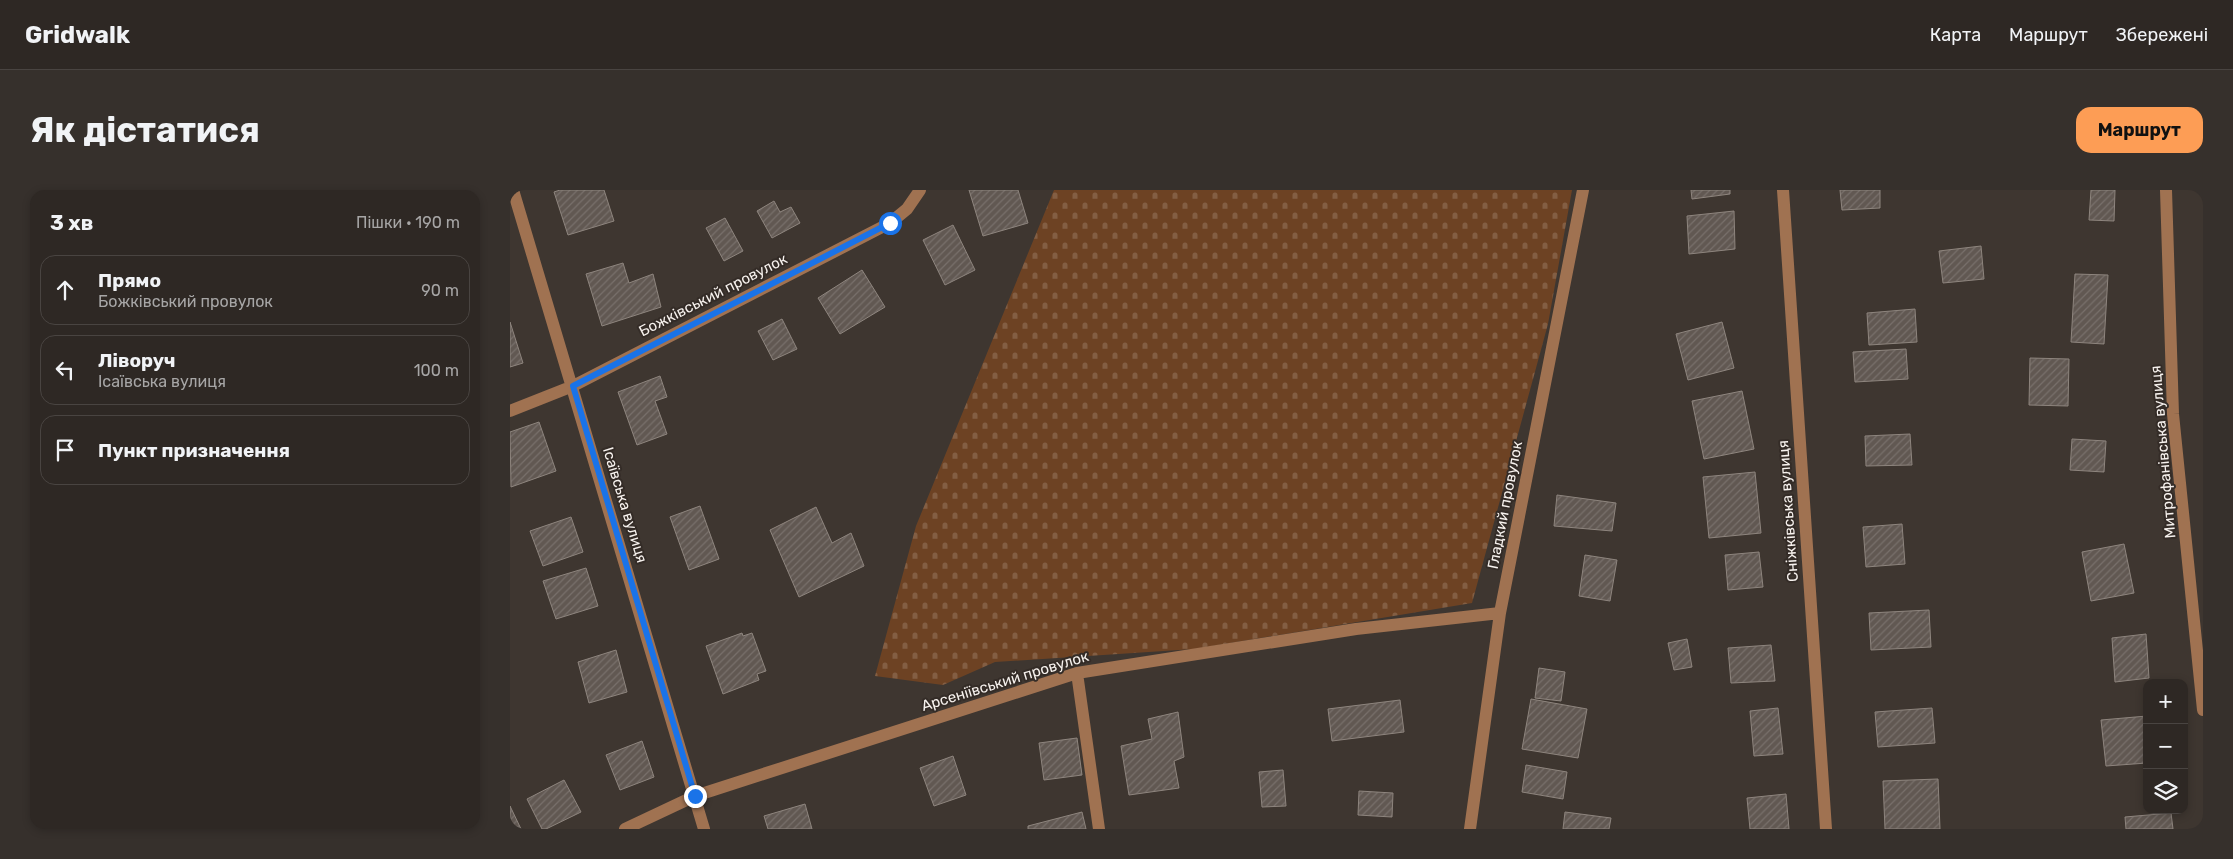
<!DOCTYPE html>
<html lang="uk">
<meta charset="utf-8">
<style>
:root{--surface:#2e2824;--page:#36302c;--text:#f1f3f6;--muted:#a7a6a6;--line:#494441;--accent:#fd9d55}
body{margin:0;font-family:Rubik,sans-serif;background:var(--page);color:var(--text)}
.controls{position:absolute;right:15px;bottom:15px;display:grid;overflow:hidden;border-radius:10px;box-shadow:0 2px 8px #0003}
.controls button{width:45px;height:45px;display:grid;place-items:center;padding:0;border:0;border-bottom:1px solid var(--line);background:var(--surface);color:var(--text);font:25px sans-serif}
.stop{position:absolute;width:15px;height:15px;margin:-11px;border:4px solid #1a73e8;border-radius:50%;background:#fff}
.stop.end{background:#1a73e8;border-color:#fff;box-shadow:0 1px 5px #0008}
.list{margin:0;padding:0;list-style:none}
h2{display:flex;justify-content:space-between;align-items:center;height:65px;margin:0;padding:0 20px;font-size:21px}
h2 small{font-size:16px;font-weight:400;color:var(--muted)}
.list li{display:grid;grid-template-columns:32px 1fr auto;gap:15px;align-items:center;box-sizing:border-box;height:70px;margin:0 10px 10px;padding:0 10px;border:1px solid var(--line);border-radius:15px}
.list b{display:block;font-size:19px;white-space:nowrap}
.list p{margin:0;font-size:16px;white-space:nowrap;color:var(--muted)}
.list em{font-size:16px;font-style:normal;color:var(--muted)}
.icon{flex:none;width:28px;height:28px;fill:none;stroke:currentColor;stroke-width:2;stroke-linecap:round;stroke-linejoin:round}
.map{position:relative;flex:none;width:1693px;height:639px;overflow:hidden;border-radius:15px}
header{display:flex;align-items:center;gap:30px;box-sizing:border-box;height:70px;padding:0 25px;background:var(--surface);border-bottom:1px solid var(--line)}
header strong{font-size:24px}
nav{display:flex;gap:28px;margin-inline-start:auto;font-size:18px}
.intro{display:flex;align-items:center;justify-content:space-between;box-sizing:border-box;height:120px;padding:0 30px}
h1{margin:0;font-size:35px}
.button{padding:12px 22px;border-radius:15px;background:var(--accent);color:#111;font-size:18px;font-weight:700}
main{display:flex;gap:30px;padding:0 30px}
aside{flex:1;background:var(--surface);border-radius:15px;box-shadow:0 2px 8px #0003}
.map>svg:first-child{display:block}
.cemetery{fill:url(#cemetery-stones)}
.building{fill:url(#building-hatch);stroke:#8e857e}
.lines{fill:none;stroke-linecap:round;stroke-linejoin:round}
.minor{stroke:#a07251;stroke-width:12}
.route{stroke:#1a73e8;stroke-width:6}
.labels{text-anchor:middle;stroke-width:4;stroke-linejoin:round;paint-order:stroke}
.street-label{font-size:15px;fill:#f7f2ee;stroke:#342c27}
</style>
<header>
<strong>Gridwalk</strong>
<nav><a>Карта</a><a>Маршрут</a><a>Збережені</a></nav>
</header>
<div class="intro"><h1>Як дістатися</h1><a class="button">Маршрут</a></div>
<main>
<aside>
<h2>3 хв<small>Пішки · 190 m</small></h2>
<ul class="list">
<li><svg class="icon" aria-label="ahead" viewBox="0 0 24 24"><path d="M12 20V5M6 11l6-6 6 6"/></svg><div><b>Прямо</b><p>Божківський провулок</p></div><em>90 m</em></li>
<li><svg class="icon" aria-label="left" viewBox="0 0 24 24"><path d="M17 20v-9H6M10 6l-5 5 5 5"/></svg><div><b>Ліворуч</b><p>Ісаївська вулиця</p></div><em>100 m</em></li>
<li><svg class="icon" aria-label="arrive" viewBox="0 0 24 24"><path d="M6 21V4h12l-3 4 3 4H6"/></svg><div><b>Пункт призначення</b></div></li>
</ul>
</aside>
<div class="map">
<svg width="1693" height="639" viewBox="0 0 1693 639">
<defs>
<pattern id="cemetery-stones" width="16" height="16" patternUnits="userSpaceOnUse" patternTransform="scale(1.25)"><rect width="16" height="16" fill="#6d4223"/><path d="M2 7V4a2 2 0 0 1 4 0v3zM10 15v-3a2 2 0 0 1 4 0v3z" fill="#835e43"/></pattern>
<pattern id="building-hatch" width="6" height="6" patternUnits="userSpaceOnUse" patternTransform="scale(1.25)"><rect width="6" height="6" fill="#615852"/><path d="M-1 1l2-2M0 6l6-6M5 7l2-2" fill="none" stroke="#78706b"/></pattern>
</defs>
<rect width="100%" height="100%" fill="#3e3630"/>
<path class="cemetery" d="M544,0H1062L1038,134L962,413L684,459L485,472L433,495L365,486L406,336Z"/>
<path class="building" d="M50,0H94L104,31L58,45L44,2Z
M459,0H508L518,33L473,46Z
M1181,0H1220V4L1182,9Z
M1330,0H1370V18L1332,20Z
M1581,0H1605L1604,31L1579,30Z
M264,11L270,22L281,17L290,33L262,48L247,21Z
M1224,21L1225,59L1179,64L1177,26Z
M215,28L233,61L214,71L196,38Z
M443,35L465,80L435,95L413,50Z
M1471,56L1474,89L1433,93L1429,61Z
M113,73L119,93L143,84L151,117L92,136L76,84Z
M352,80L375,117L330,144L308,108Z
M1565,84L1598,85L1594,154L1561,152Z
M1405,119L1407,152L1359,155L1357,123Z
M272,129L287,159L263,170L248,141Z
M0,132L13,173L0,177Z
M1212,132L1224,178L1178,190L1166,144Z
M1396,159L1398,189L1345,192L1343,162Z
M1520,168L1559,169L1558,216L1519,215Z
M150,186L157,207L145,211L157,244L127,255L108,202Z
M1232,201L1244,259L1194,269L1182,211Z
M29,232L46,281L1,297L0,242Z
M1400,244L1402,275L1356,276L1355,246Z
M1562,249L1596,251L1594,282L1560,280Z
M1245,282L1251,343L1199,348L1193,287Z
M1047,305L1106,313L1102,341L1044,336Z
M190,316L209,369L179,380L160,327Z
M306,317L322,353L341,343L354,376L289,407L260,340Z
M61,327L73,362L33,376L20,341Z
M1392,334L1395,374L1356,377L1353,337Z
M1614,354L1624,403L1581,411L1572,362Z
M1249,362L1253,397L1218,400L1215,365Z
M1075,365L1107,370L1100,411L1069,406Z
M76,378L88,416L46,429L33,391Z
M1419,420L1421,457L1361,460L1359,423Z
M232,443L233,446L242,443L256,481L247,484L249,490L213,504L196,456Z
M1636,444L1639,488L1605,492L1602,448Z
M1177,449L1182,477L1164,480L1158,453Z
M1261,455L1265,491L1221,493L1218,458Z
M106,460L117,502L79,513L68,472Z
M1029,478L1055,482L1051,511L1025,508Z
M1021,509L1077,519L1068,568L1012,559Z
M890,510L894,542L822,551L818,519Z
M1268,518L1273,564L1244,566L1240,521Z
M1422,518L1425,553L1368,557L1365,522Z
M668,522L674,567L664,571L669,598L619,605L611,556L642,549L638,529Z
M1637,526V573L1596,576L1591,530Z
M567,548L572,585L534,590L529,553Z
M132,551L144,587L110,600L96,565Z
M443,566L456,605L424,616L410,578Z
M1016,575L1057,582L1053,609L1012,602Z
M773,580L776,616L752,617L749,582Z
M1428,589L1430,639H1375L1373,591Z
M54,590L71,622L36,639H32L17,609Z
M849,601L883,603L882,627L848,625Z
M1276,604L1279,639H1240L1237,608Z
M295,614L302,639H258L254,626Z
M0,616L11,639H0Z
M572,622L576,639H518V636Z
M1055,622L1101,628L1099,639H1053Z
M1661,623L1663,639H1616L1615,627Z"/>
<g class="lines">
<path class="minor" d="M3,0L194,639
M1273,0L1316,639
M1656,0L1663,224L1693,520
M0,221L63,196L380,33L397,19L410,0
M567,483L589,639
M115,639L185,606L567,483L846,439L990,423
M960,639L990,423L1073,0"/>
</g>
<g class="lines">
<path class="route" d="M185,606L63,196L380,33"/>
</g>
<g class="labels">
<g class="street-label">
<text transform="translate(203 105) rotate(-27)" y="5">Божківський провулок</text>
<text transform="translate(1653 262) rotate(-95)" y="5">Митрофанівська вулиця</text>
<text transform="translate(115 315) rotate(73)" y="5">Ісаївська вулиця</text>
<text transform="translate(995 315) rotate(-79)" y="5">Гладкий провулок</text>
<text transform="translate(1278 321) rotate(-94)" y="5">Сніжківська вулиця</text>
<text transform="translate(495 491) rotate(-17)" y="5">Арсеніївський провулок</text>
</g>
</g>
</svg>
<div class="controls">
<button>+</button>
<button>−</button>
<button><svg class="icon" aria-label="layers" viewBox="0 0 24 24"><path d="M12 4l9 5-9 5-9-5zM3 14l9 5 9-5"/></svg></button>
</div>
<div class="stop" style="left:380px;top:33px"></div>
<div class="stop end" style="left:185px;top:606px"></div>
</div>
</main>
